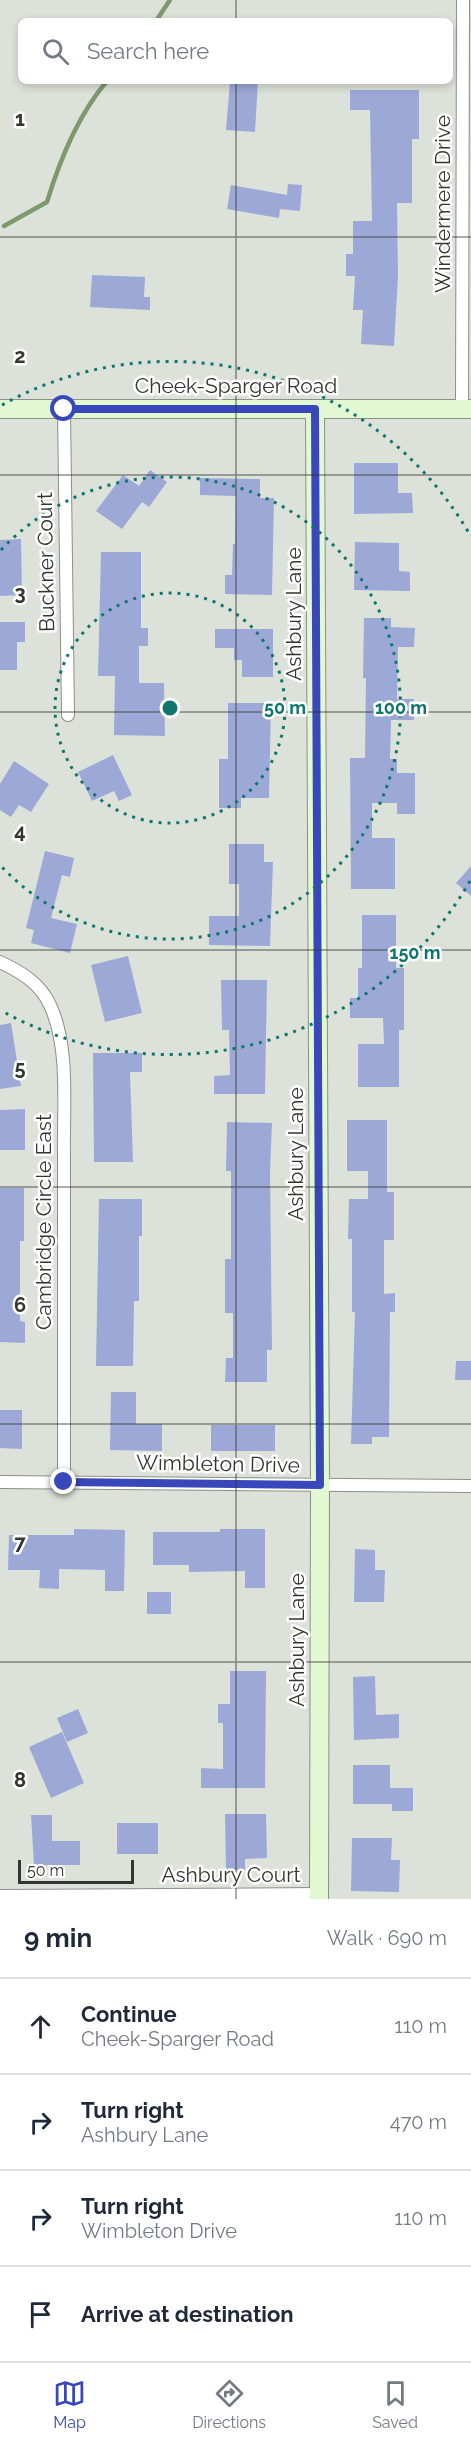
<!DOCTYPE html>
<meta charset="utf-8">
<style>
:root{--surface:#fff;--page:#f2f2f3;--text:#1f2937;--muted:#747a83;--line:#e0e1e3;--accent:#3847ba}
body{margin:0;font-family:Raleway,sans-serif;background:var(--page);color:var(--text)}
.scale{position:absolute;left:18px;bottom:15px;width:116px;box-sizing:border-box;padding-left:6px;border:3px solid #333532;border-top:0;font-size:16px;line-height:21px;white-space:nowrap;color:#333532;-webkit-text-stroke:4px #fff;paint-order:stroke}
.stop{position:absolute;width:18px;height:18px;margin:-14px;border:4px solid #3847ba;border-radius:50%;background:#fff}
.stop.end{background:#3847ba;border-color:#fff;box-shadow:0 2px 6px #0008}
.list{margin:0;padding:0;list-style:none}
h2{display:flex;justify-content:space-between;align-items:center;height:78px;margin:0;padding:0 24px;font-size:26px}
h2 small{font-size:20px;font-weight:400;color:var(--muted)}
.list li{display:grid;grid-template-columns:39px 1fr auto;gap:18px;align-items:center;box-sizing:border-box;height:96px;padding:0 24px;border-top:2px solid var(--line)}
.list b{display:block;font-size:22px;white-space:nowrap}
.list p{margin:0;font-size:20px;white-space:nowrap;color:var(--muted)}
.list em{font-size:20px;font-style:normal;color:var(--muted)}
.icon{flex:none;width:33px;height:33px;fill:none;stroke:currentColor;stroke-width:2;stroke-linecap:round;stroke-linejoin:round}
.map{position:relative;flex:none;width:471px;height:1899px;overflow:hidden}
.search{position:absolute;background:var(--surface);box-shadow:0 3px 9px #0003;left:18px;right:18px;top:18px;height:66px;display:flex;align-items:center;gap:15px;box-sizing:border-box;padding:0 21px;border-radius:9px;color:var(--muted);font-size:22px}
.sheet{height:462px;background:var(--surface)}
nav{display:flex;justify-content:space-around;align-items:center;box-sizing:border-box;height:84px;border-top:2px solid var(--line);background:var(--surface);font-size:16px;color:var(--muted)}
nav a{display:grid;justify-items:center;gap:3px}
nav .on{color:var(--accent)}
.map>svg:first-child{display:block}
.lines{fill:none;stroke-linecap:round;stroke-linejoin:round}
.stream{stroke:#7f996e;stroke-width:4.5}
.building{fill:#9ca9d7}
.street-casing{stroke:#8b9088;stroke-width:14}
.secondary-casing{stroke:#8b9088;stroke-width:20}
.street{stroke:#fff;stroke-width:12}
.secondary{stroke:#e2f8d2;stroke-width:18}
.route{stroke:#3847ba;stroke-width:8}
.grid{fill:none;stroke:#333532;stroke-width:1.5;stroke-opacity:0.55}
.ring{fill:none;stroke:#0f766e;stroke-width:3;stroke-dasharray:3 6}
.labels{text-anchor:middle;stroke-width:5;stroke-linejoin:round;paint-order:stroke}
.street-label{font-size:21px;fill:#333532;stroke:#fff}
.grid-label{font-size:20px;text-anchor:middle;font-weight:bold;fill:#333532;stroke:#fff;stroke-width:5;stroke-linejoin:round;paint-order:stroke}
.centre{fill:#0f766e;stroke:#fff;stroke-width:3}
.ring-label{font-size:18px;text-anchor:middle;font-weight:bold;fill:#0f766e;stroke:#fff;stroke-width:5;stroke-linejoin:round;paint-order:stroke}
</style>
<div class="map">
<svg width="471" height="1899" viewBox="0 0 471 1899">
<rect width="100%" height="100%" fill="#dce2d9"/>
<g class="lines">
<path class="stream" d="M156,21L170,0
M4,226L47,202C60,159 78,115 107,81"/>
</g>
<path class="building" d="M230,81H258L255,132L226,130Z
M350,90H419V139H412V203H397L398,276L394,346L361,344L363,310H353L355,276H346V254H353V221H372L370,110H350Z
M288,184L302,185L300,211L280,209L279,218L227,209L231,185L287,195Z
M92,275L145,277L144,297H150V310L90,307Z
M354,463H398V493H412L413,513L354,514Z
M150,470L167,482L149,507L142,502L122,529L96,511L123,475L139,486Z
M200,478L260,479V498H274L272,595L225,594V575H232L233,544H235L236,496L200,495Z
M21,539L22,595L0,596V540Z
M355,542L399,543V571L410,572V591L354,590Z
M101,552H141V628H148V646H139V683H164L165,736L114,735L115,676H98Z
M364,618H391V627L415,628L414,647H398L397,699H414V720H391L390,759H397V773H415V814H397V803H372V838H395V889H351L350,758H365L366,678H363Z
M0,622H25V642H17V670H0Z
M215,629H273V677H242V660H234V648H215Z
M228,703H271L269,798H241V808H219V759H228Z
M113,755L132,795L119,801L114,791L92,801L78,772Z
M14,761L49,784L31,812L19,805L11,817L0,810V784Z
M229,844H264V862H273L270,946L209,945V916H239V884H229Z
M45,851L74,858L70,877L62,875L51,918L77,924L70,953L31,943L34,930L26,928Z
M471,866V896L456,883Z
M362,915H396V968H404V1030H399V1087H358V1044H384L383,1018H350V998H358V968H362Z
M128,956L142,1013L105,1022L91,965Z
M221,980H267L265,1094H214V1076L230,1075L229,1030H222Z
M11,1023L21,1086L0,1089V1025Z
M93,1053H142V1072H130L133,1162H94Z
M25,1109V1150H0V1110Z
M347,1120H387V1192H394V1240H384V1294L395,1293V1312H390L389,1437H372V1444H351L355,1312H352V1239H348L349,1199H368V1171H347Z
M227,1122L272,1123L270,1171L272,1350H267V1382H225L226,1358H233V1313H225V1259H231V1171H226Z
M0,1188H24V1241H20V1321L25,1322V1343L0,1342Z
M99,1199H142V1236H139V1301H134L133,1366H96Z
M456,1361H471V1380H455Z
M111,1392H136V1424H162V1451L110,1450Z
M0,1410H22V1449L0,1448Z
M211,1425H275V1451H211Z
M74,1529L125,1530L124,1591H105V1570L59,1569V1589L39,1588L40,1570H8L9,1535H74Z
M220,1529H265V1588H245V1571L189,1572V1565H153V1532H220Z
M355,1549L375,1550V1570H385L384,1602H354Z
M147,1592H171V1614H147Z
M230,1671H266L265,1788H201V1768L223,1769V1723H218V1704H230Z
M375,1676L376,1715L399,1714V1738L354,1740L353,1677Z
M78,1709L88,1733L67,1742L57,1718Z
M62,1732L84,1783L51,1798L29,1747Z
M353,1765H390V1788H413V1811H392V1804H353Z
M225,1814H266L267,1858L245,1859V1870H226Z
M31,1815H52V1841H80V1865H34Z
M117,1823H158V1854H117Z
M352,1838H392L391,1860H400L399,1892L351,1891Z"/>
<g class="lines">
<g class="street-casing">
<path id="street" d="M462,408L463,0
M64,409L68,715
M0,962C21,972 40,983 50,1005C70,1048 63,1108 64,1154C65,1264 64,1373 64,1482
M0,1482L471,1486
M0,1896L319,1894"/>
</g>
<g class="secondary-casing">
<path id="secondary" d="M0,409H471
M315,409L320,1485L319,1899"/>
</g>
<use href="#street" class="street"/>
<use href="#secondary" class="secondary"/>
</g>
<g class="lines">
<path class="route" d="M64,409H315L320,1485L64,1482"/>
</g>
<path class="grid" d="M236,0V21M236,81V1899M0,237H471M0,475H471M0,712H471M0,950H471M0,1187H471M0,1424H471M0,1662H471"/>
<g class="ring">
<circle cx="170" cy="708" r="115"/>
<path d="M1 550A231 231 0 1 1 1 866"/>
<path d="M470 881A346 346 0 0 1 2 1011M2 405A346 346 0 0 1 470 535"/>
</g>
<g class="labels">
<g class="street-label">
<text transform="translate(443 204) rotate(-90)" y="7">Windermere Drive</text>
<text x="236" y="393">Cheek-Sparger Road</text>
<text transform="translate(46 562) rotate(-91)" y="7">Buckner Court</text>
<text transform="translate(294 614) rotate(-90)" y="7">Ashbury Lane</text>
<text transform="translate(296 1154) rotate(-90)" y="7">Ashbury Lane</text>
<text transform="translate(44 1222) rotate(-90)" y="7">Cambridge Circle East</text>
<text transform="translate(218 1464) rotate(1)" y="7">Wimbleton Drive</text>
<text transform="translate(297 1640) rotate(-90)" y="7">Ashbury Lane</text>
<text x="231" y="1882">Ashbury Court</text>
</g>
</g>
<g class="grid-label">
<text x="20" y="126">1</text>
<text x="20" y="363">2</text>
<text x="20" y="600">3</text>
<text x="20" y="838">4</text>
<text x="20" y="1075">5</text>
<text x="20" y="1312">6</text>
<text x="20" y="1550">7</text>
<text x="20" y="1787">8</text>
</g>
<circle cx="170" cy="708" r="9" class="centre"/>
<g class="ring-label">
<text x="285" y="714">50 m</text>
<text x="401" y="714">100 m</text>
<text x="415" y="959">150 m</text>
</g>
</svg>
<div class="scale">50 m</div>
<div class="stop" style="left:64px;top:409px"></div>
<div class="stop end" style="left:64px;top:1482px"></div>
<div class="search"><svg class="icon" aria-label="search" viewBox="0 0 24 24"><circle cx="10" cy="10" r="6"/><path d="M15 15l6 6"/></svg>Search here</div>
</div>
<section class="sheet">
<h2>9 min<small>Walk · 690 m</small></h2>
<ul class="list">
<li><svg class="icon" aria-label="ahead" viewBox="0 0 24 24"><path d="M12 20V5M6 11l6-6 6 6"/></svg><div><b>Continue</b><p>Cheek-Sparger Road</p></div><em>110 m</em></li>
<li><svg class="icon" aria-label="right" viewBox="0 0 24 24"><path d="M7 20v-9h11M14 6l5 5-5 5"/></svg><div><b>Turn right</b><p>Ashbury Lane</p></div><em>470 m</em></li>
<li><svg class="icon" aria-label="right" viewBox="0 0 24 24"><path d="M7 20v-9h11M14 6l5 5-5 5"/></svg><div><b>Turn right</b><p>Wimbleton Drive</p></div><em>110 m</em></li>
<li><svg class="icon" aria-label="arrive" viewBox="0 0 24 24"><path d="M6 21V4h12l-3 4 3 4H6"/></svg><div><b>Arrive at destination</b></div></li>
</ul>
</section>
<nav>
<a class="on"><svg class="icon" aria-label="map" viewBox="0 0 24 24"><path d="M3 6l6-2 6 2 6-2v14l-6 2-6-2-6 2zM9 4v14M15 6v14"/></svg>Map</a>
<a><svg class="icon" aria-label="directions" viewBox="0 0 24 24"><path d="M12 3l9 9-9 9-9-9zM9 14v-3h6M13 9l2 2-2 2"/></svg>Directions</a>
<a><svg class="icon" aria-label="saved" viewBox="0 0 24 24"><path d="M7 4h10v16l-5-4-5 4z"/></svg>Saved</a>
</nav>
